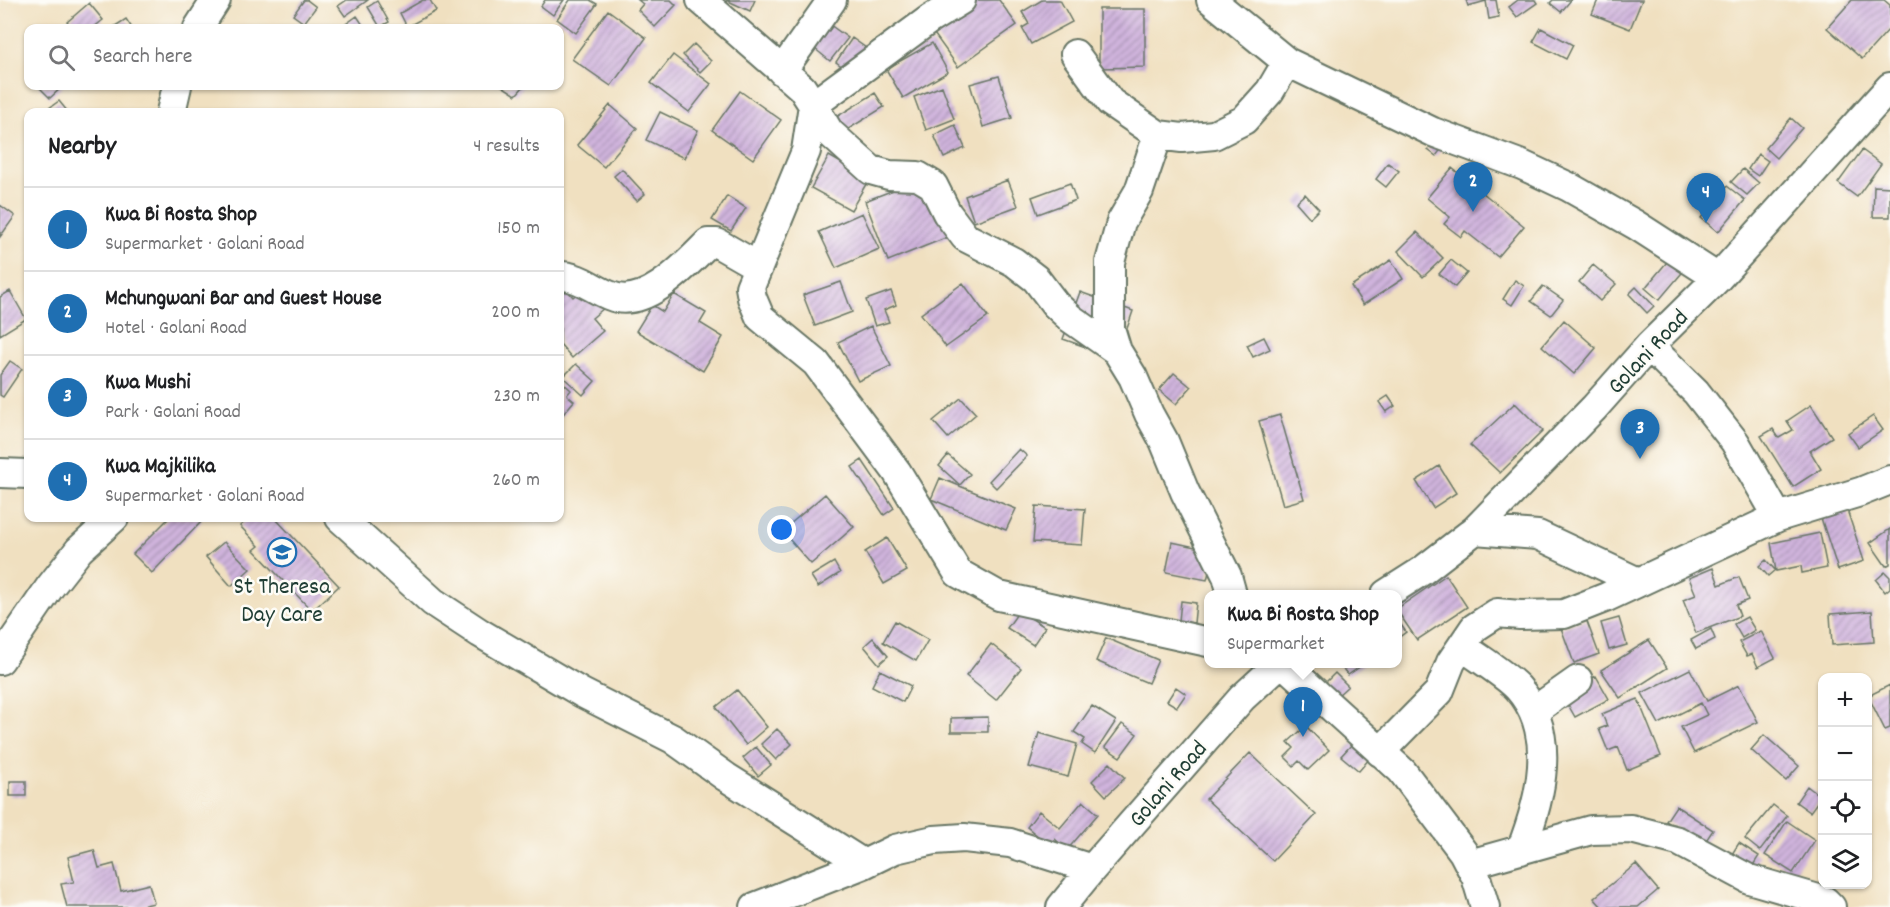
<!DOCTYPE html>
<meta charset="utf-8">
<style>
:root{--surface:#fff;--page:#f2f2f2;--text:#202124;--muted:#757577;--line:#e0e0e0;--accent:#1f6fb2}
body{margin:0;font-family:Dekko,sans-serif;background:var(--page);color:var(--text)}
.controls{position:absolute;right:18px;bottom:18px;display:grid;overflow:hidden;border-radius:12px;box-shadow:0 2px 4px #0004}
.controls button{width:54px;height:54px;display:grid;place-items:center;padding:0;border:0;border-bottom:2px solid var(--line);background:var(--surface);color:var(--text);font:30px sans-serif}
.you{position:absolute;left:782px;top:530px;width:21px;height:21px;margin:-15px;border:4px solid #fff;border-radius:50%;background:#1a73e8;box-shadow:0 0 0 9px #1a73e833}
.badge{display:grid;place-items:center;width:39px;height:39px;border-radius:50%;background:var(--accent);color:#fff;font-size:20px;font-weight:700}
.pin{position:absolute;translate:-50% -50px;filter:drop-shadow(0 2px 3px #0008)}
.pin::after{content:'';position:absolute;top:32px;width:21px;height:18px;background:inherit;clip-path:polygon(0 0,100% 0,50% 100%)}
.popup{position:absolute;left:1204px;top:590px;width:198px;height:78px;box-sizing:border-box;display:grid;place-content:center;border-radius:12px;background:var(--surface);filter:drop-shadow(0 2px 4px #0005);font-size:20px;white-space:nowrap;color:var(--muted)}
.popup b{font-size:22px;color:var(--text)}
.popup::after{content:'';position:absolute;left:50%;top:100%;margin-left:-12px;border:12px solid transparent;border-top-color:var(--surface)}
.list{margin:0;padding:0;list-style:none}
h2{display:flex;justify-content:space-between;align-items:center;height:78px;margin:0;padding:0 24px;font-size:26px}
h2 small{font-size:20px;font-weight:400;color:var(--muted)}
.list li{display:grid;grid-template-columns:39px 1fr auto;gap:18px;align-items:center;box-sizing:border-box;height:84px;padding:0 24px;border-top:2px solid var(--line)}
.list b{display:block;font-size:22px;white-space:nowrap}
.list p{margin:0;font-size:20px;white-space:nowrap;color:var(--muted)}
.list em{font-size:20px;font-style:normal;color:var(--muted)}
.icon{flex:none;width:33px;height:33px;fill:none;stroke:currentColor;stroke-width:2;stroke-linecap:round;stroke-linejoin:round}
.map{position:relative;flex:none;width:1890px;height:907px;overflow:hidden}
.search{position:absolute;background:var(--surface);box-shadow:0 2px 4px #0004;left:24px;top:24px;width:540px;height:66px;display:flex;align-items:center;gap:15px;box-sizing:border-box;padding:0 21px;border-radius:12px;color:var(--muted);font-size:22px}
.panel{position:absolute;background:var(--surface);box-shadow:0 2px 4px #0004;left:24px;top:108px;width:540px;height:414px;border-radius:12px}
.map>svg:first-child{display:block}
.building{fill:url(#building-hatch)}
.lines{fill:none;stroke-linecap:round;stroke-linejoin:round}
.minor-casing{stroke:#687665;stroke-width:32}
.minor{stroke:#fff;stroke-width:28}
.labels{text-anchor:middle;stroke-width:5;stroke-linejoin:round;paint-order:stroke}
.street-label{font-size:24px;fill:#1f3d34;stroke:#fdfcf7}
.poi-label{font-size:24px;fill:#1f3d34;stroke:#fdfcf7}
</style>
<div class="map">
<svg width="1890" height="907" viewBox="0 0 1890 907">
<defs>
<pattern id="building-hatch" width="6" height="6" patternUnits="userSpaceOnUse" patternTransform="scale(1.5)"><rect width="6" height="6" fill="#d0b4dd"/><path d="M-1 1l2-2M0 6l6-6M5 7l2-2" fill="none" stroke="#a894b4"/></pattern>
</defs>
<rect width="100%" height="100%" fill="#fdfcf7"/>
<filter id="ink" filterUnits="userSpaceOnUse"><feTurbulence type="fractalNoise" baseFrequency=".0167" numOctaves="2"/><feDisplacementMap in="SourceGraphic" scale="12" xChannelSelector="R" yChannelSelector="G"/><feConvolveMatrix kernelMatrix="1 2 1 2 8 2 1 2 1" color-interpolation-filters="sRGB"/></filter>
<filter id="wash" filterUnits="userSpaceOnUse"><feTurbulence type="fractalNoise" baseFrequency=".008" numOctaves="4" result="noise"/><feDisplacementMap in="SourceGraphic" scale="24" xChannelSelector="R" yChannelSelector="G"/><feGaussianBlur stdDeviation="1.35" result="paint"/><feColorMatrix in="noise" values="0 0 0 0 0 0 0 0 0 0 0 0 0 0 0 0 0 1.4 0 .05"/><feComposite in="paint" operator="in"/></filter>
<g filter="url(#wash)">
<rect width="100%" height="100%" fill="#f0e0c0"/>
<g id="blocks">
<path class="building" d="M304,0H307L316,7L304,23L293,15Z
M347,0H368L345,16L338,6Z
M423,0H430L436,11L407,27L400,13Z
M545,0H564L553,15L541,6Z
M570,0H590L597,4L576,33L557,19Z
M638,0H671L676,5L655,27L638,10L643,4Z
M726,0H755L750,11Z
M975,0H999L1017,25L958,67L932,31Z
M1042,0H1060L1072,22L1031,44L1022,28L1029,24L1022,12Z
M1466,0H1496L1499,17L1489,19L1486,1L1468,6Z
M1518,0H1535L1537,3L1517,17L1509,7Z
M1553,0H1571L1561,12L1550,3Z
M1598,0H1642L1630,29L1592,14Z
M1852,0H1884L1890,5V28L1862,59L1827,28Z
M377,1L389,22L380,27L368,7Z
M89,3L103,20L93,28H73L67,22Z
M1099,9H1145V67L1099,68Z
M608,10L646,38L611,86L572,59Z
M357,16L365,28H349L346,24Z
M126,19L132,28H112Z
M826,22L848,38L830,61L809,44Z
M1541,28L1573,45L1566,59L1533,42Z
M852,38L866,48L850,72L836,62Z
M932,43L948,72L903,98L886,69Z
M694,44L711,61L700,72L683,55Z
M673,55L711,84L689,112L651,83Z
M999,76L1012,118L983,127L970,84Z
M38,86H63L50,98Z
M502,86H524L516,95Z
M942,86L954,119L926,130L914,97Z
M740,91L781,120L753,159L712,130Z
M875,93L884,107L842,133L833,119Z
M59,101L68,112H47L45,111Z
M610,105L637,128L604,167L577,145Z
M660,112L698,130L684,158L646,140Z
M1791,118L1802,128L1776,158L1765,148Z
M955,125L965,148L944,158L934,135Z
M1437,137L1446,143L1436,156L1428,150Z
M1862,150L1881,164L1857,197L1838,183Z
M1758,154L1768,161L1758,176L1748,169Z
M829,156L869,179L851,210L811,188Z
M1388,163L1399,171L1386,187L1376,179Z
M1452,168L1524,226L1498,257L1465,231L1461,237L1444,224L1450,217L1427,198Z
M622,169L645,194L637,201L614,176Z
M1743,169L1759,183L1747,195L1731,182Z
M930,176L953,235L888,261L865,201Z
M1008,180L1018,206L974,222L965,196Z
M1070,183L1076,200L1038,214L1032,197Z
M1727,186L1745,200L1718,232L1701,218Z
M1874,186L1890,187V217H1873Z
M1305,194L1319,209L1310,218L1296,202Z
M727,196L746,208L731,231L712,220Z
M0,205L15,216L0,237Z
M862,213L879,249L836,268L819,232Z
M1417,232L1443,258L1423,277L1398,251Z
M1678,249L1692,261L1659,300L1645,288Z
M1391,260L1403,279L1363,305L1351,286Z
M1451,260L1467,273L1455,287L1439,274Z
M1593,265L1616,284L1600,301L1579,282Z
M1515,280L1524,286L1512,305L1503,299Z
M841,282L852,312L815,326L803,295Z
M963,283L988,317L946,347L921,314Z
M1543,286L1563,300L1551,315L1531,301Z
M585,287L604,308L592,318L603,331L572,358L560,344V293L565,288L573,297Z
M1636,287L1654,306L1647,313L1629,294Z
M10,291L26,319L0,335V297Z
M891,291L896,305L884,310L889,322L875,326L866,300Z
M1080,292L1133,311L1117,358L1063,339Z
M674,294L706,313L700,323L723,337L703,371L636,331L652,305L663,312Z
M1564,320L1596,348L1574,374L1542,346Z
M871,326L891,366L858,381L838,342Z
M1264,337L1270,349L1253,357L1247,345Z
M10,361L22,369L3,397L0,395V375Z
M576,364L595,381L583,395L563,377Z
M1174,373L1191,387L1176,404L1159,390Z
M560,380L571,390L567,395L574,401L560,418Z
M1388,396L1395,406L1386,412L1379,402Z
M961,398L976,414L948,438L933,421Z
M1515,403L1543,431L1500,473L1470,445Z
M1811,405L1832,437L1810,451L1821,469L1793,487L1761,436L1773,429L1779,438L1793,430L1787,421Z
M1280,415L1304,499L1283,505L1259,421Z
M1873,416L1883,430L1858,447L1848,433Z
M1019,449L1027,456L996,488L989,481Z
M948,455L970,474L960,485L939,466Z
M862,460L894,508L884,515L852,467Z
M1439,466L1456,493L1433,508L1416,481Z
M940,478L1016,509L1006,530L931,499Z
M825,494L854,527L811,564L782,531Z
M1036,506L1085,509L1082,545L1033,542Z
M1847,510L1864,561L1838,570L1821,518Z
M169,518H198L202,521L152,573L133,554Z
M249,518H275L339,586L312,611L254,550L259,546L240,526Z
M1890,529V564L1886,566L1870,543Z
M1820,533L1827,568L1802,573L1801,566L1776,571L1771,543Z
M887,538L907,571L884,584L865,552Z
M224,542L250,569L231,586L206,557Z
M1172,542L1214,551L1207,580L1166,572Z
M1766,560L1775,570L1768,576L1759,566Z
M834,562L840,573L818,587L811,576Z
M1713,568L1719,585L1739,577L1748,600L1736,605L1740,616L1696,633L1683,600L1696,595L1689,578Z
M1885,572L1890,577V588L1885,592L1876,580Z
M1446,575L1467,607L1417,640L1398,612V608Z
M1181,601L1196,603L1194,623L1179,621Z
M1019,611L1045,627L1033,645L1007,628Z
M1872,611L1874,642L1832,645L1830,614Z
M1747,617L1755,630L1742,638L1734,624Z
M1619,618L1627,645L1609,650L1601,623Z
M1586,619L1599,654L1574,663L1561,628Z
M895,621L928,640L916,661L883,642Z
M1399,622L1406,632L1398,638V623Z
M1711,629L1715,639L1696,649L1691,640Z
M1761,631L1775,658L1758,667L1752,654L1747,656L1739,642Z
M873,638L888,656L879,664L864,646Z
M1106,638L1158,660L1148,683L1096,661Z
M1649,640L1667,668L1620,698L1601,670Z
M991,644L1021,668L996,700L966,676Z
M1339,664H1364L1348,675Z
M1690,669L1707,701L1739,685L1758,722L1694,753L1681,727L1707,715L1701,703L1659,724L1642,693Z
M880,670L911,686L903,702L872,686Z
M1335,673L1348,686L1327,705L1315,693Z
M1596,676L1609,699L1575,717L1562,694Z
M1890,685V728L1885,730L1868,696Z
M1176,687L1186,694L1177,707L1167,701Z
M737,690L767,727L746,745L716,707Z
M1638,699L1661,756L1627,770L1618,747L1608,751L1599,729L1607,726L1602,714Z
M1092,706L1116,721L1095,753L1082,744L1085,739L1074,732Z
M988,717V732H951V718Z
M1122,724L1137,734L1120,757L1105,747Z
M1306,726L1329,750L1308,770L1299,761L1294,766L1285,757L1294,748L1288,742Z
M777,729L792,744L776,760L761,744Z
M1039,733L1077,744L1068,777L1029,767Z
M1764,735L1799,766L1786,781L1751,750Z
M1353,743L1370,758L1359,771L1341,756Z
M756,747L771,765L758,776L743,758Z
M1250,753L1316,815L1273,861L1206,799Z
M1110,763L1125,778L1106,796L1092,781Z
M10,781H26V796H10Z
M1807,786L1821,797L1810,812L1796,802Z
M1083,801L1098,814L1067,850L1055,839L1049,845L1027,827L1039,811L1060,828Z
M1773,805L1787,816L1760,851L1745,839Z
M1676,806L1713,830L1703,845L1666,821Z
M1787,821L1815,840L1793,873L1765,855Z
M1739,843L1759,856L1752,867L1732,854Z
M94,850L99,868L114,864L121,891L149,884L154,903L137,907H67L61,884L74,882L68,857Z
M1636,864L1658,890L1638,907H1602L1594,898Z"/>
</g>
</g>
<g filter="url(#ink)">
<use href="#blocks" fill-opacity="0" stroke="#687665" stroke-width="1.5"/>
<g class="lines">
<g class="minor-casing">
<path id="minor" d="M701,0L802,88L813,105L806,151L750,287L752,298L760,317L816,363L897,472L958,573L999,596L1208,642
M961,0L930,19L813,105L829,132L871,170L889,175L918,176L933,185L947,213L965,237L1014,262L1036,279L1055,304L1070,318L1117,351
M1211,0L1287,62L1433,132L1522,165L1569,187L1636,225L1718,278
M198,28L216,0
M1075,54L1110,102L1158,135L1182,138L1214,135L1244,120L1270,91L1287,62
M782,71L832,0
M171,112L177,86
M1158,135L1139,191L1121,222L1110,262V328L1117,351L1133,377L1149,414L1164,441L1185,492L1227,576L1232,594
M560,276C580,276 592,289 611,296C645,310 686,265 708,243H717L757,266
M1649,346L1696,392L1735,442L1778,517
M0,473L28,474
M340,518L433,602L480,633L582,693L673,739L726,777L864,864
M1475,530L1538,535L1638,582
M1386,594L1422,571L1475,530L1594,408L1649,346L1718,278L1890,87
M1462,646C1478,658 1505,674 1518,688C1558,733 1541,799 1521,850
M0,660L50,587L79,550L114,518
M1284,664L1402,771L1463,852L1476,877L1485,907
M1534,711L1578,680
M1380,752L1439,692L1451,662L1474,628L1497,613L1520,615L1564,614L1607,597L1778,517L1860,492L1890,480
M1470,864L1591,830L1631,829L1678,841L1749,879L1825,901L1831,907
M755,907L864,864L895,849L934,840L964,838L1010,843L1092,869
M1061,907L1092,869L1242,698L1279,664"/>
</g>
<use href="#minor" class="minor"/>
</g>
</g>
<defs>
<g id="school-ring" transform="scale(1.5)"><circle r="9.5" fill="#fdfcf7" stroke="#1f6fb2" stroke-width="1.5"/><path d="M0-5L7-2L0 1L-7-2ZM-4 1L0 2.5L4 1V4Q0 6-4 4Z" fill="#1f6fb2"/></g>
</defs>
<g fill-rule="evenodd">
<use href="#school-ring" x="282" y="552"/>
</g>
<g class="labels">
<g class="street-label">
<text transform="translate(1647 351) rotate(-47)" y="8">Golani Road</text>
<text transform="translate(1167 783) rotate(-49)" y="8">Golani Road</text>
</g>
<g class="poi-label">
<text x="282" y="593">St Theresa<tspan x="282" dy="28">Day Care</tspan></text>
</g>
</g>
</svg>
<div class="controls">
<button>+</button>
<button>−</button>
<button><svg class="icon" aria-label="locate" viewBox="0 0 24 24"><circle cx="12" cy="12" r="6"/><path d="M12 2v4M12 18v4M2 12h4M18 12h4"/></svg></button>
<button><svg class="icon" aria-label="layers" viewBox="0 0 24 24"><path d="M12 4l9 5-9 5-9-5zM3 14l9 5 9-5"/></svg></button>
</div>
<div class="you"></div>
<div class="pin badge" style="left:1303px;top:737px">1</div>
<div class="popup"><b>Kwa Bi Rosta Shop</b>Supermarket</div>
<div class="pin badge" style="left:1473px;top:212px">2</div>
<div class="pin badge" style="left:1640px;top:459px">3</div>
<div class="pin badge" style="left:1706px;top:223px">4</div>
<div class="search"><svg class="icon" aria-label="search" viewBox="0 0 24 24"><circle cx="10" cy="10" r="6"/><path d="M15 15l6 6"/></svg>Search here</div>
<section class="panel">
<h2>Nearby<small>4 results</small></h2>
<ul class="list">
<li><span class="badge">1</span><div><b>Kwa Bi Rosta Shop</b><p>Supermarket · Golani Road</p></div><em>150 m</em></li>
<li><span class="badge">2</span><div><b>Mchungwani Bar and Guest House</b><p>Hotel · Golani Road</p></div><em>200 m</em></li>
<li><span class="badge">3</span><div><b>Kwa Mushi</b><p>Park · Golani Road</p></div><em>230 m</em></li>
<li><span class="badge">4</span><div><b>Kwa Majkilika</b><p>Supermarket · Golani Road</p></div><em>260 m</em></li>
</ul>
</section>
</div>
